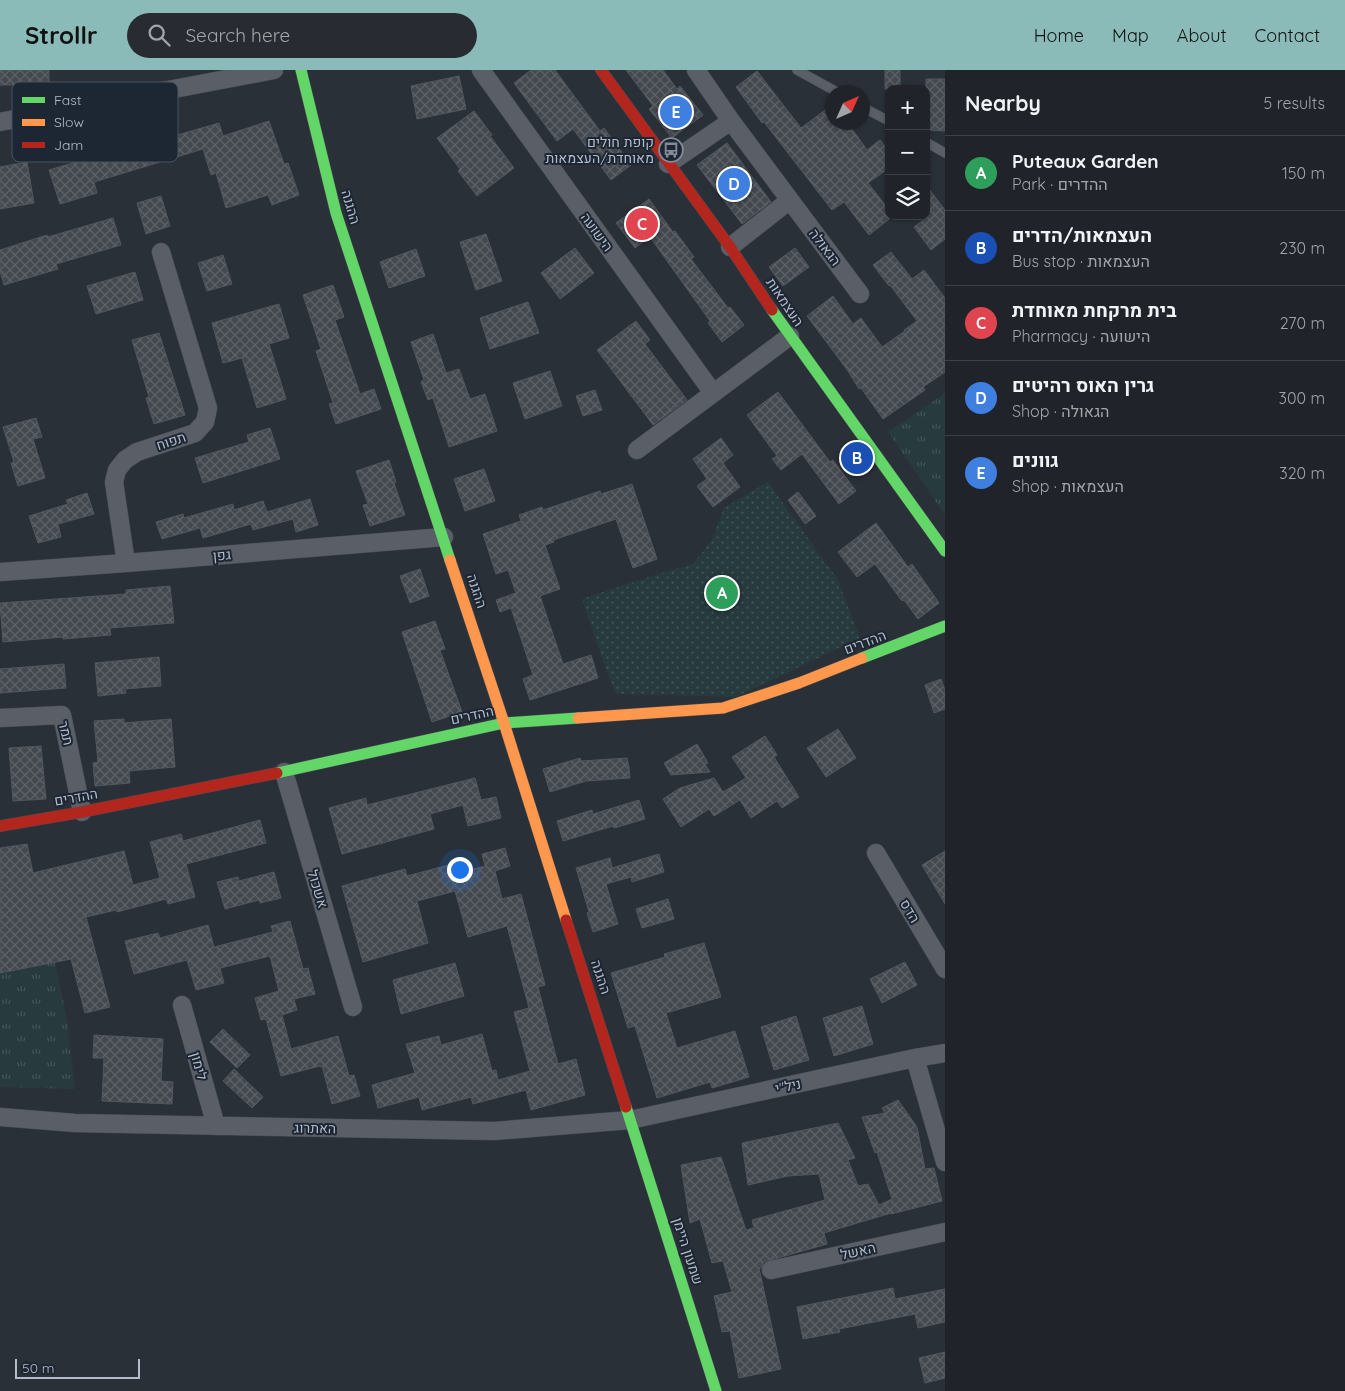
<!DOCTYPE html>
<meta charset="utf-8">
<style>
:root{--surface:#20242a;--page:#282c32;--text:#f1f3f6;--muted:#a2a4a8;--line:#3d4147;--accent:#8bbbb9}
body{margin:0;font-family:Quicksand,Heebo,sans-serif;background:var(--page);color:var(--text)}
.controls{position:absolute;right:15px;top:15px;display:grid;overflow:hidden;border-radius:10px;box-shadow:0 1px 4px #0004}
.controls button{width:45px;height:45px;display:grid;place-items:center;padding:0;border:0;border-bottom:1px solid var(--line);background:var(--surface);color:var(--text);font:25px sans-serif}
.compass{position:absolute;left:825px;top:15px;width:45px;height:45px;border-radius:50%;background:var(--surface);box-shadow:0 1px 4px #0004;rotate:45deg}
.scale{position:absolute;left:15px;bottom:12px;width:125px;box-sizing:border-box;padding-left:5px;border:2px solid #b4bcc9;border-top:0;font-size:14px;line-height:18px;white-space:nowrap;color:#b4bcc9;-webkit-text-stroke:4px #1d2633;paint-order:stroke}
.you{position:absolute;left:459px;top:799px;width:18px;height:18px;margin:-12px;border:4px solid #fff;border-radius:50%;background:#1a73e8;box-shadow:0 0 0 8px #1a73e833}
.badge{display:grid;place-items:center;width:32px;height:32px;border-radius:50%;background:var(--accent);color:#fff;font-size:16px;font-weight:700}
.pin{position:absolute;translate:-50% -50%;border:2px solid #fff;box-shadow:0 1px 5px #0006}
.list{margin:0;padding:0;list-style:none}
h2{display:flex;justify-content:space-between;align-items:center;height:65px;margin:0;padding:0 20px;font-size:21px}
h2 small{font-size:16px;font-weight:400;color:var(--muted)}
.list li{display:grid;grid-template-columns:32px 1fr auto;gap:15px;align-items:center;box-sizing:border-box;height:75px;padding:0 20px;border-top:1px solid var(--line)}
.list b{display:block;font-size:19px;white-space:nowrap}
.list p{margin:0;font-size:16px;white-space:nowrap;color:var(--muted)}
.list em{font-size:16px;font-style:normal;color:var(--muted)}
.icon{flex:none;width:28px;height:28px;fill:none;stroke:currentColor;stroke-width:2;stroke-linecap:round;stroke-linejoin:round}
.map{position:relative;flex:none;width:945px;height:1321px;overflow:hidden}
header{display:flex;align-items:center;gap:30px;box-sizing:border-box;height:70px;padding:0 25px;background:var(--accent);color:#111}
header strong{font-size:24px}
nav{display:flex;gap:28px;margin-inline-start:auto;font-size:18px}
.search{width:350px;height:45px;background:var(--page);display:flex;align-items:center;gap:12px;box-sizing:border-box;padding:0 18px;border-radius:28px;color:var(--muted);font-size:19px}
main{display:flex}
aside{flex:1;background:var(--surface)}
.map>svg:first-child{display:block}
.grass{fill:url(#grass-tufts)}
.park{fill:url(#park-dots)}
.building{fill:url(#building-cross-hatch);stroke:#52575f}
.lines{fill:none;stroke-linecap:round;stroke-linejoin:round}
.lane-casing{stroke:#484c53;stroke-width:10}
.street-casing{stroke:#484c53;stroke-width:19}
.fast-casing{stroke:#484c53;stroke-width:12}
.slow-casing{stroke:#484c53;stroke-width:12}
.jam-casing{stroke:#484c53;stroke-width:12}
.lane{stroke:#5a5e66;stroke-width:9}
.street{stroke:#5a5e66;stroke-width:18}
.fast{stroke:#63d668;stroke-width:11}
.slow{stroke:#ff974d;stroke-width:11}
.jam{stroke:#b3261e;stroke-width:11}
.labels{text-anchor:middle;stroke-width:4;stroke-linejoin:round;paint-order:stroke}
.poi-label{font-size:14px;fill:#b4bcc9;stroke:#1d2633;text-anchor:end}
.street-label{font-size:14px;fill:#b4bcc9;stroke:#1d2633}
.key{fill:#1d2633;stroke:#4a5360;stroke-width:1}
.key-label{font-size:14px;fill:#b4bcc9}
</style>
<header>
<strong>Strollr</strong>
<div class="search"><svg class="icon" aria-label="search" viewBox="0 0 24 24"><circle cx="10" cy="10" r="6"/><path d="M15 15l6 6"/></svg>Search here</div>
<nav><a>Home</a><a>Map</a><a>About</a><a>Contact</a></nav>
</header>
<main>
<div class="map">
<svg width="945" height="1321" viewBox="0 0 945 1321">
<defs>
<pattern id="grass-tufts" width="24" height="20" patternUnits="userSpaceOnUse" patternTransform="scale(1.25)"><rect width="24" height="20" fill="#273a3e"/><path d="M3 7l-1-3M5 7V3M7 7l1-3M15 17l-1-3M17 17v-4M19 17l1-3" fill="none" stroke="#445559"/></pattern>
<pattern id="park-dots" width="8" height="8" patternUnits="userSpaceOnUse" patternTransform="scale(1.25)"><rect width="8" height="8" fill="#273a3e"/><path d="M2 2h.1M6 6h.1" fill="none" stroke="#445559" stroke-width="1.8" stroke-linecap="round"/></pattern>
<pattern id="building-cross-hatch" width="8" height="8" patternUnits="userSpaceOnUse" patternTransform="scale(1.25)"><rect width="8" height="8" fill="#444950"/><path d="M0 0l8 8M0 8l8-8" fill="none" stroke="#5d6168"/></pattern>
</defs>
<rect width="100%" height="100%" fill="#2a3038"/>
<path class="grass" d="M945,323V445L888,362Z
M55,892L67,950L75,1019L0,1017V903Z"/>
<path class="park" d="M768,412L838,510L860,568L736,627L616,624L607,602L582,529L658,504L693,494L712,470L724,438Z"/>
<path class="building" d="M0,0H49V15H0Z
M531,0H555L600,61L604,58L631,95L611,110L573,59L557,71L514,13Z
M626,0H663L677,19L680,16L703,45L672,68L649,39L653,36Z
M885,0H900V19H885Z
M757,1L801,58L832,35V52H847L867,80L880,70L889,81V98L868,113L889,140V146H893L869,165L844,132L832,140L764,52L762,53L736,17Z
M459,6L466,39L417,49L411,16Z
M926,9H945V61L926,60Z
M474,41L492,65L490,66L514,98L477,126L458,101L460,99L437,68Z
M269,51L284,94L288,93L299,125L272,135L268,125L226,138L216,103L211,105L203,79L94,112L97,123L60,134L49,100L110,82L109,80L134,73L136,77L219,53L223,66Z
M727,73L771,132L742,154L697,95Z
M27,92L34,133L0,139V97Z
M926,115L945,140V169L931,180L914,157L926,148Z
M161,126L170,156L146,164L137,133Z
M649,129L673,162L675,161L694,187L691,189L728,238L730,237L744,255L722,272L708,253L710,251L650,167L635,178L616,153Z
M113,148L121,175L56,194L58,199L4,215L0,201V180L47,165L48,167Z
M486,164L502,211L476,220L460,172Z
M575,178L594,203L560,229L541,203Z
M795,178L809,197L783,216L769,197Z
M416,179L425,206L389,218L380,192Z
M891,182L912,209L924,200L945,228V302L923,317L925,320L883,349L861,318L859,319L848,301L807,246L833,226L853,254L861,248L882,277L905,261L904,260L917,251L890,215L889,216L873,195Z
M223,185L232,214L207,221L198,193Z
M135,202L143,230L96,244L87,216Z
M333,215L344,247L335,250L360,324L374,319L381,339L336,354L329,334L333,333L316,281L321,279L303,225Z
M528,232L539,263L490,279L480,248Z
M279,234L289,268L269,274L286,329L257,338L242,288L223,293L212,253Z
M636,251L650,270L645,274L687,330L653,355L597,280Z
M159,263L185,345L154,354L146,328L149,327L132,270Z
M433,264L446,303L459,299L470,329L485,324L497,361L449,377L433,328L428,330L421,312L424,310L411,272Z
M550,301L562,336L525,349L513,313Z
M595,320L602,340L583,346L576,326Z
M778,322L830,392L833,390L856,421L839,434L802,384L781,400L772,389L777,386L747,345Z
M36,348L42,367L33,369L45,408L18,416L11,393L14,392L3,357Z
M270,358L280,389L203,413L195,388L249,372L247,365Z
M721,368L733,385L723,393L740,417L713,437L697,416L707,409L693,389Z
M389,390L396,412L394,413L405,445L370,456L363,435L368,434L356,401Z
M484,399L495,431L465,441L454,409Z
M632,414L657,489L633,498L616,449L553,470L554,472L545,475L560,519L540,526L563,594L591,585L598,608L530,630L523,609L533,605L511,538L500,542L496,530L516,523L508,500L496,504L483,464L521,451L519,445L542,437L543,440L600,421L601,424Z
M798,422L816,446L805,454L788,430Z
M87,423L94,444L58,454L61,467L38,473L29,446L68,434L66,430Z
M310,429L318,455L296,462L293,449L253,460L251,454L203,468L200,458L162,469L156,452L183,444L184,448L233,434L234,440L263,431L267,442Z
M876,453L908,497L912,494L939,533L918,549L904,530L902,531L875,494L857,507L838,482Z
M420,499L429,526L410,533L400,506Z
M170,516L174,553L110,558L111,565L63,569V567L3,572L0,533L126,524V520Z
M435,551L445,579L440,580L462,642L432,652L402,562Z
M159,587L161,616L125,619L126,623L98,626L95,593Z
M64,594L66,618L0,623V599Z
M941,609L945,620V639L934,643L925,615Z
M124,649V653L171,649L175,697L129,701L130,713L95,716L93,693L98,692L94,651Z
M838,659L856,688L826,707L807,678Z
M765,666L777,685L774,687L799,727L782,738L777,731L751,748L740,730L714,746L709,739L681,757L663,729L680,718L714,708L723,722L746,708L732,687Z
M697,674L708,693L705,694L710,702L671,705L664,693Z
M41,676L46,729L13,731L9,678Z
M580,688L581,691L627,688L629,697L630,708L586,711L550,722L543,699Z
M475,708L481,730L496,727L501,748L468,756L463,735L430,744L434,759L342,784L329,738L366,728L367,735Z
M639,730L645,749L614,758L613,756L563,771L557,751L592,740L593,744Z
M260,750L266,773L186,794L195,827L168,834L166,829L117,842L116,840L86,847L110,937L85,943L71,889L0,903V778L27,774L33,803L124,781L133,815L160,808L150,772L181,764L183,771Z
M505,778L510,796L495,801L502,829L521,824L545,915L538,917L558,994L576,989L585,1025L531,1040L526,1020L473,1034L471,1027L422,1040L419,1027L378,1038L372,1015L415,1003L406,974L439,966L441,975L482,964L492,1001L496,1000L498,1010L530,1001L514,942L529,938L507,856L468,867L455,821L417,831L428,873L363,892L342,816L405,799L407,806L456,793L459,803L485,796L482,784Z
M945,781V834L922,795Z
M659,784L664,802L632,812L631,807L606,814L618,854L593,862L587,843L589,842L576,798L610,788L612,798Z
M274,802L281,828L260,833L259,830L225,839L217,812L238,807L239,811Z
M668,829L674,849L642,858L636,839Z
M290,851L303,899L308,898L315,924L294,929L297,940L282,945L291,979L338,966L349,1006L354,1005L360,1026L332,1034L322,996L320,997V996L281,1006L266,949L261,950L255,928L279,921L270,886L220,898L224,913L196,920L187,890L134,904L125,871L158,863L160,868L208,855L214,877L273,862L271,856Z
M704,873L721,927L666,943L677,978L735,961L749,1007L712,1018L710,1012L657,1028L635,956L628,958L611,903L665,887L664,884Z
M905,892L917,915L882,933L870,909Z
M455,893L464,926L401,944L393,910Z
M862,936L873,974L834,986L823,948Z
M796,946L809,990L774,1000L761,957Z
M223,959L250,985L237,998L210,972Z
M94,965L163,969L161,1011L173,1012L172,1034L102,1031L104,988H93Z
M234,999L263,1027L252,1038L223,1011Z
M898,1030L917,1057L925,1099L934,1098L942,1131L891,1144V1143L824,1163L827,1174L764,1192L761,1198H759L781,1299L739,1308L730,1261L722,1262L714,1226L732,1222L723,1191L712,1193L700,1149L690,1153L681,1095L721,1087L746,1160L754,1158L752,1150L825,1130L819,1104L788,1106L748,1115L742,1073L838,1053L855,1088L848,1090L858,1116L868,1114L879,1135L892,1129L877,1082L875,1083L862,1047L885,1043L882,1038Z
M893,1218L895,1229L945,1219V1252L918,1258L915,1244L839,1259L840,1262L803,1269L797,1237Z
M945,1282V1308L925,1313L919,1288Z"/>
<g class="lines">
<g class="lane-casing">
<path id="lane" d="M797,0L837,22
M862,37L889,51
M926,72L945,83"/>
</g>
<g class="street-casing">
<path id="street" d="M481,0L713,323
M696,0L731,51L860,224
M0,52L274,0
M668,94L731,51
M730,177L790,130
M637,380L790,266
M126,493L114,412L117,400L125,390L137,382L195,363L205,352L208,338L161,182
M0,502L126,493L444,467
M0,648L62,645L82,742
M284,702L353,937
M876,783L945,899
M182,935L216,1056
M915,988L945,1092
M0,1047L75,1053L494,1061L630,1050L915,988L945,983
M771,1200L945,1162"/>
</g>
<g class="fast-casing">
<path id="fast" d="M301,0L336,143L450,490
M772,240L945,481
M862,588L945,556
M277,703L504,653L578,648
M626,1037L716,1321"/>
</g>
<g class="slow-casing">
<path id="slow" d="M450,490L504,653L566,850
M578,648L723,638L799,613L862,588"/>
</g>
<g class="jam-casing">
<path id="jam" d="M601,0L730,177L772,240
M0,756L82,742L277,703
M566,850L626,1037"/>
</g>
<use href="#lane" class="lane"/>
<use href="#street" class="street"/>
<use href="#fast" class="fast"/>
<use href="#slow" class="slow"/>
<use href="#jam" class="jam"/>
</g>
<defs>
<g id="bus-ring" transform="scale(1.25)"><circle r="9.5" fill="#1d2633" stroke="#848b96" stroke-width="1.5"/><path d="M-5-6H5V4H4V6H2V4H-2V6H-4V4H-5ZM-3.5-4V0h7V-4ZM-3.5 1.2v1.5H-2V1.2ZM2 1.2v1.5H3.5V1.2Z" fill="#848b96"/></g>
</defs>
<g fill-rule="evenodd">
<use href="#bus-ring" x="671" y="80"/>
</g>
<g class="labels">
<g class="poi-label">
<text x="654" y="77">קופת חולים<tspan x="654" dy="16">מאוחדת/העצמאות</tspan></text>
</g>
<g class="street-label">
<text transform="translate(351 137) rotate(74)" y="5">ההגנה</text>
<text transform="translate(597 162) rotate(54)" y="5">הישועה</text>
<text transform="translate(825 177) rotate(53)" y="5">הגאולה</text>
<text transform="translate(785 232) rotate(56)" y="5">העצמאות</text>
<text transform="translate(171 371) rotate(-18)" y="5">תפוח</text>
<text transform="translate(222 485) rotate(-5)" y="5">גפן</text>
<text transform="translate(477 521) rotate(72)" y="5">ההגנה</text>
<text transform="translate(865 572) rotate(-21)" y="5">ההדרים</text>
<text transform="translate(472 645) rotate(-12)" y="5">ההדרים</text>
<text transform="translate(66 663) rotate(77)" y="5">תמר</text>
<text transform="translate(76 727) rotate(-10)" y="5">ההדרים</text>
<text transform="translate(318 819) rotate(73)" y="5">אשכול</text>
<text transform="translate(910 841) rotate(59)" y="5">הדס</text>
<text transform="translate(601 907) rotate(72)" y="5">ההגנה</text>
<text transform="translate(199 996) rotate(74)" y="5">לימון</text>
<text transform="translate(788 1016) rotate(-12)" y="5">ניל"י</text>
<text transform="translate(315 1058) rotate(1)" y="5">האתרוג</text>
<text transform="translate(688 1181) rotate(72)" y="5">שמעון היימן</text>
<text transform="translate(858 1181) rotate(-13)" y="5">האשל</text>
</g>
</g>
<rect x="12" y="12" width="166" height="80" rx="8" class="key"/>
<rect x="22" y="27" width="23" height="6" fill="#63d668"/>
<rect x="22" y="49" width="23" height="7" fill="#ff974d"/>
<rect x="22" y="72" width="23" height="6" fill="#b3261e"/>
<g class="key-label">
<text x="54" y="35">Fast</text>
<text x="54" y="57">Slow</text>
<text x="54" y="80">Jam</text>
</g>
</svg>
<div class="controls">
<button>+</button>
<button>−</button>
<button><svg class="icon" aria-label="layers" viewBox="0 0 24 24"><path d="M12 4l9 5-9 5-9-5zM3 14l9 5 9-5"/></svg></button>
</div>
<svg class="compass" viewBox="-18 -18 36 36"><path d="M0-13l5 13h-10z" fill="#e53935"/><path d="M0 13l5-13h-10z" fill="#a2a4a8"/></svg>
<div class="scale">50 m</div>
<div class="you"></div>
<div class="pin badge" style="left:722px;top:523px;background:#2e9e5b">A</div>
<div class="pin badge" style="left:857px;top:388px;background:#1a4fb4">B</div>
<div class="pin badge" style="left:642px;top:154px;background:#e0444e">C</div>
<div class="pin badge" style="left:734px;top:114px;background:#3f7fe0">D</div>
<div class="pin badge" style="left:676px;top:42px;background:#3f7fe0">E</div>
</div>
<aside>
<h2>Nearby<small>5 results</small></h2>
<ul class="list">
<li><span class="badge" style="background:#2e9e5b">A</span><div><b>Puteaux Garden</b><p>Park · ההדרים</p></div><em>150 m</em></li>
<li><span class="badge" style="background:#1a4fb4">B</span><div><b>העצמאות/הדרים</b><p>Bus stop · העצמאות</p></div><em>230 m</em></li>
<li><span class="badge" style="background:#e0444e">C</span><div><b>בית מרקחת מאוחדת</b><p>Pharmacy · הישועה</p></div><em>270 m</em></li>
<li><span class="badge" style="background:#3f7fe0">D</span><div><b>גרין האוס רהיטים</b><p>Shop · הגאולה</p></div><em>300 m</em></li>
<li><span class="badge" style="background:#3f7fe0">E</span><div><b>גוונים</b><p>Shop · העצמאות</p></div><em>320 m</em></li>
</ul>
</aside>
</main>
